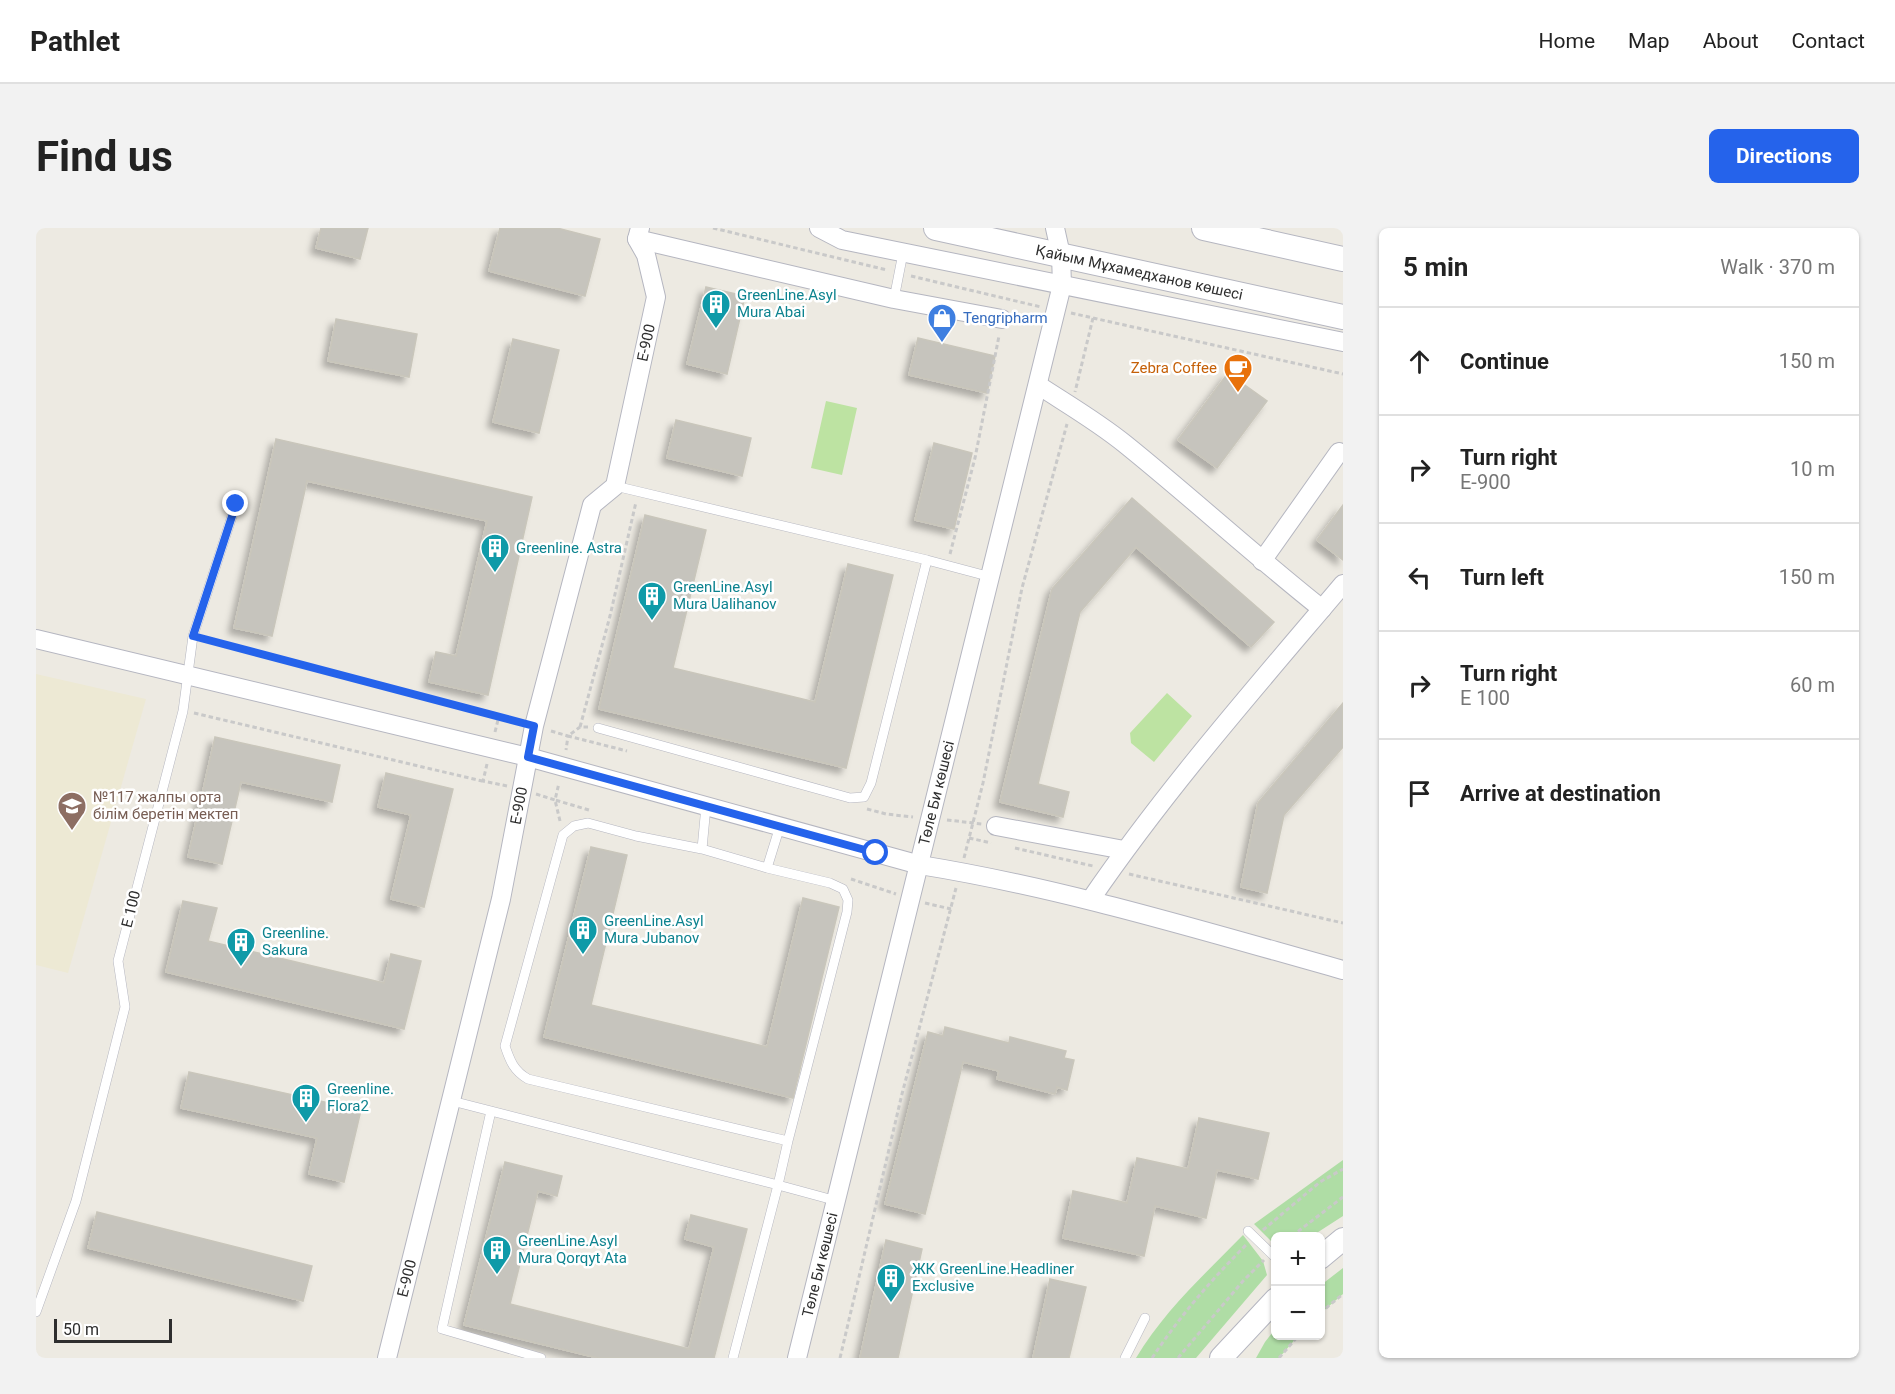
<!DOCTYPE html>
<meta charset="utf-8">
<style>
:root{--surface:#fff;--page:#f2f2f2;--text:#222;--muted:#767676;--line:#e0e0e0;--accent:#2563eb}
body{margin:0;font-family:Roboto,sans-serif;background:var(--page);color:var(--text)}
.controls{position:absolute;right:18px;bottom:18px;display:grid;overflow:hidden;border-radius:9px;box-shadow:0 2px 4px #0004}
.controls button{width:54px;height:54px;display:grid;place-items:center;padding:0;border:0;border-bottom:2px solid var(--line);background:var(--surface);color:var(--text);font:30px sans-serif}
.scale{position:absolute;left:18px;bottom:15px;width:118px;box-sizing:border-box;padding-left:6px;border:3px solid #2e2e2e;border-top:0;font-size:16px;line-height:21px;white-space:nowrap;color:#2e2e2e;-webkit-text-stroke:4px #fff;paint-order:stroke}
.stop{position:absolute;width:18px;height:18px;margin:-14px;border:4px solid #2563eb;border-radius:50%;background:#fff}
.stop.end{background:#2563eb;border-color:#fff;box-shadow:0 2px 6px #0008}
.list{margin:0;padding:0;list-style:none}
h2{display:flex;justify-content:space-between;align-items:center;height:78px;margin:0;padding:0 24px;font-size:26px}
h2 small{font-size:20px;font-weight:400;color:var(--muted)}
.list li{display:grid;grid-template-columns:39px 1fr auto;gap:18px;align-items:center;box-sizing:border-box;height:108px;padding:0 24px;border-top:2px solid var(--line)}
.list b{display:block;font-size:22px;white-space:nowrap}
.list p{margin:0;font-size:20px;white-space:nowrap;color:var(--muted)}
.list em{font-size:20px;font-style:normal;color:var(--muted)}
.icon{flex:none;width:33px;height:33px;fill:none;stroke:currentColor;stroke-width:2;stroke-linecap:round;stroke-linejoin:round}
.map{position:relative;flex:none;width:1307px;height:1130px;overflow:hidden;border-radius:9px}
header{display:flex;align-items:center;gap:36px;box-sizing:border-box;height:84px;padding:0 30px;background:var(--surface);border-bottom:2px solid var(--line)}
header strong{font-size:28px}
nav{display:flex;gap:33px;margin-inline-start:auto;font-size:21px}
.intro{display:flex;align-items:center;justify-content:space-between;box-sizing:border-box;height:144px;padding:0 36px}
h1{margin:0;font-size:42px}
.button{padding:15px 27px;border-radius:9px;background:var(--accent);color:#fff;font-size:21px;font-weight:700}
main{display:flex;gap:36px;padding:0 36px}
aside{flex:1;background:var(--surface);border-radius:9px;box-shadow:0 2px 4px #0004}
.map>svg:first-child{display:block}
.education{fill:#ede9d4}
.green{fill:#afdda5}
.pitch{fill:#bde3a2}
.building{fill:#c6c4bd;stroke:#c9c6bb;stroke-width:1.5;filter:url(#shadow)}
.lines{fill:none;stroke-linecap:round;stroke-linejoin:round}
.service-casing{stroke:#b5b6c0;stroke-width:10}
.minor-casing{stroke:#b5b6c0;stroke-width:20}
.tertiary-casing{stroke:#b5b6c0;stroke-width:24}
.secondary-casing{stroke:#b5b6c0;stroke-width:26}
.path{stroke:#c9c9c9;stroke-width:3;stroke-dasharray:4.5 3;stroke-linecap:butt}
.service{stroke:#fff;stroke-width:9}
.minor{stroke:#fff;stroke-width:18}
.tertiary{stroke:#fff;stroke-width:22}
.secondary{stroke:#fff;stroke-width:24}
.route{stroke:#2563eb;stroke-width:8}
.labels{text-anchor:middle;stroke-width:5;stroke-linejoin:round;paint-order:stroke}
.street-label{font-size:15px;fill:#2e2e2e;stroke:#fff}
.culture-label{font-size:15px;fill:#0d838f;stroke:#fff;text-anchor:start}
.shop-label{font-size:15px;fill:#366cbe;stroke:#fff;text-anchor:start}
.food-label{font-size:15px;fill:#c56008;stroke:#fff;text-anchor:end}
.education-label{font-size:15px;fill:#785e54;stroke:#fff;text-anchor:start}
</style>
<header>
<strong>Pathlet</strong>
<nav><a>Home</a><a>Map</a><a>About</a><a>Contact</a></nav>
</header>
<div class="intro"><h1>Find us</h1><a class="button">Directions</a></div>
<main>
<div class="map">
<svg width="1307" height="1130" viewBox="0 0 1307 1130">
<defs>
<filter id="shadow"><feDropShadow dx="-5.5" dy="5.5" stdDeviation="3" flood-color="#0004"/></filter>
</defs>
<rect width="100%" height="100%" fill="#edeae2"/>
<path class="education" d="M0,446L110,471L32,745L0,737Z"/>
<path class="green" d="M1307,932V988L1276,1008H1240L1239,1017L1218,996Z
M1207,1007L1227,1033L1231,1047L1160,1130H1100C1128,1083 1169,1046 1207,1007Z
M1307,1040V1066L1285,1085V1057Z
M1239,1101L1240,1108H1262L1243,1130H1220L1229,1114Z"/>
<path class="pitch" d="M790,173L821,180L806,247L775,240Z
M1131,465L1156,488L1118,534L1095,515L1094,505Z"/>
<path class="building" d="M285,0H332L324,31L280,20Z
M464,0H521L564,11L549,68L453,43Z
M670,59L709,68L691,146L651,136Z
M300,91L381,106L373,149L292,133Z
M882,110L959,128L951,165L873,147Z
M477,111L523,122L503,205L457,194Z
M1192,145L1231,173L1181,240L1142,212Z
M640,192L715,210L706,248L631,230Z
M240,211L496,269L452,467L393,454L400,424L420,428L451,293L271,253L236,408L198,400Z
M898,215L936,225L918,301L879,292Z
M1096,270L1238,394L1215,419L1100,319L1044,384L1002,556L1033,564L1027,589L964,574L1016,361Z
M1307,277V332L1281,312Z
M609,287L670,302L637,440L779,474L812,336L857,347L810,540L563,481Z
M1307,475V519L1248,587L1231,665L1205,659L1222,575Z
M179,509L304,537L296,574L205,554L186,636L152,629Z
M350,545L417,561L388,679L355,671L375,587L342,579Z
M555,619L591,627L555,777L731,819L767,670L803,679L757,870L508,809Z
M147,673L181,680L172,713L348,755L355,726L385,733L368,801L130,744Z
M909,799L973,815L974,809L1030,823L1028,830L1038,832L1031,862L1021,859L1019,866L961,851L963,843L927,834L889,986L849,976L892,804L907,808Z
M153,844L325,882L308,954L273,946L281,910L145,880Z
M1163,890L1233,905L1222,951L1181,942L1170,990L1119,978L1108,1028L1027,1010L1037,963L1091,975L1101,930L1152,941Z
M469,934L526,948L521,968L502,963L474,1076L653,1121L678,1019L649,1011L655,987L711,1001L678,1130H562L428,1097Z
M61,984L276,1038L267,1073L52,1020Z
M850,1012L886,1021L862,1130H824Z
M1014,1051L1050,1059L1033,1130H997Z"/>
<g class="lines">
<g class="service-casing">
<path id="service" d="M858,71L867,25
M579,258L891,332L955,349
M562,500L814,570L828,569L835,555L891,332
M552,595L600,608L666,621L731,640L794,655L807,661L812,672L811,684L752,913L492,851C478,843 474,833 469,818L527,607L538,598Z
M666,621L670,578
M731,640L744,598
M416,873L742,957L697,1130
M455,883L406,1101L505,1130
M752,913L742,957L801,973
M1212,1003L1240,1030
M0,1084L40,973L89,779L82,733L147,483L157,408L200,276
M1089,1130L1109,1090"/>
</g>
<g class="minor-casing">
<g id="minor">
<path d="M783,0L806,12L1307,114"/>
<path d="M601,11L858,71L966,91"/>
<path d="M1002,157C1031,176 1062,194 1089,216C1156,270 1219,328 1286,381"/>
<path d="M1226,333L1303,224"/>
<path d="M0,411L492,529L884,637C1027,660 1167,703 1307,742"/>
<path d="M960,598L1088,622"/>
<path d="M1055,671C1131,560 1220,459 1307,356"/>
<path id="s1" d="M351,1130L465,671L498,498L556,277L579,258L620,69L610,27L601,11L604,0"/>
<path id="s2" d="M761,1130L1026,57L1025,27L1019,0"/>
</g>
</g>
<g class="tertiary-casing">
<path id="tertiary" d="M1284,1030L1307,1011
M1185,1130L1240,1071"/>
</g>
<g class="secondary-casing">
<g id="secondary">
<path id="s3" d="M900,0L1307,89"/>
<path d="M1168,0L1307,31"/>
</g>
</g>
<path class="path" d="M677,0L851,42
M875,48L1005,79
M1035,85L1057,90L1039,164
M1057,90L1307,146
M914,326L939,230L963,108
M167,411L482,493
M158,485L446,553
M544,499L574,388L600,274
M552,499H544L532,508L591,523
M515,503L532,508L530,522
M459,504L463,488
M451,536L447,553L471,558
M500,566L519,572L523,555
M831,581L850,586L877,589
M911,592L946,596
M524,593L519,572L553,582
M933,610L955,615
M979,620L1057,638
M928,630L947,555L986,360L1031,196
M1093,646L1307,695
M815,651L860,666
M889,675L915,681
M1227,1002L1284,954L1307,941
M1256,1008L1307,969
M1284,1085L1307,1066
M804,1130L866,866L920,660
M1116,1130C1144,1088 1175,1052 1211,1016
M1142,1130L1207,1053L1228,1032
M1243,1130L1262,1108"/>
<use href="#service" class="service"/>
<use href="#minor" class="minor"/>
<use href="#tertiary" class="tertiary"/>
<use href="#secondary" class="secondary"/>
</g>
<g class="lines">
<path class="route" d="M200,276L157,408L498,498L492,529L840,625"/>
</g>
<defs>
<g id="building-pin" transform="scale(1.5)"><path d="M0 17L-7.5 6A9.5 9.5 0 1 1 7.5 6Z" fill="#0f9aa8" stroke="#fff"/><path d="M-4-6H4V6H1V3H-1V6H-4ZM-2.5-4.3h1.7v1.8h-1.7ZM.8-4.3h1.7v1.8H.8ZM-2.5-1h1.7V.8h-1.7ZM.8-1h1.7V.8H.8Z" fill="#fff"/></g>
<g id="shop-pin" transform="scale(1.5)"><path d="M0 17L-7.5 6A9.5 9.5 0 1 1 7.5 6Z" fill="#3f7fe0" stroke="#fff"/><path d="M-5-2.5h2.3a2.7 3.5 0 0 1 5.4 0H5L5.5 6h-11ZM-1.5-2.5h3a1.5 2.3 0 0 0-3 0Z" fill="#fff"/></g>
<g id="cafe-pin" transform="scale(1.5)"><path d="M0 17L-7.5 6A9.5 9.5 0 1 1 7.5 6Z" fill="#e8710a" stroke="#fff"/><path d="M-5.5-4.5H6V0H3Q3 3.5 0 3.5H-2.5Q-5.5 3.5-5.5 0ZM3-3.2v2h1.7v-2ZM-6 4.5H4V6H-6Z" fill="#fff"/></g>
<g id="school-pin" transform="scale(1.5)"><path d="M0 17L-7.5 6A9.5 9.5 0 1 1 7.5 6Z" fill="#8d6e63" stroke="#fff"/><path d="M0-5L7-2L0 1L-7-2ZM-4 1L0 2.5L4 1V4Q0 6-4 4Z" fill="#fff"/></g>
</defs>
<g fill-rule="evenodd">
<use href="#building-pin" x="680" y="76"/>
<use href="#shop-pin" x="906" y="90"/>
<use href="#cafe-pin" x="1202" y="140"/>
<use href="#building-pin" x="459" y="320"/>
<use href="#building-pin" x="616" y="368"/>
<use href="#school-pin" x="36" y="578"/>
<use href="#building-pin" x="547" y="702"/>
<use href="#building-pin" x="205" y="714"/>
<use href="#building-pin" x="270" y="870"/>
<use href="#building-pin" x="461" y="1022"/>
<use href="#building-pin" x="855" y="1050"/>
</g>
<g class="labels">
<g class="street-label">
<text dy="5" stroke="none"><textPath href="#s3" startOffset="208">Қайым Мұхамедханов көшесі</textPath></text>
<text dy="5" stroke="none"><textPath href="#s1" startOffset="1054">E-900</textPath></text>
<text dy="5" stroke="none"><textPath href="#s2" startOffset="582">Төле Би көшесі</textPath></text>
<text dy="5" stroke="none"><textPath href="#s1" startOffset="568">E-900</textPath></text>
<text transform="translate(95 681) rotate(-76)" y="5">E 100</text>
<text dy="5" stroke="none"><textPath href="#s2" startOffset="96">Төле Би көшесі</textPath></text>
<text dy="5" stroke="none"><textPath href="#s1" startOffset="82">E-900</textPath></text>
</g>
<g class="culture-label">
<text x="701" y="72">GreenLine.Asyl<tspan x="701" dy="17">Mura Abai</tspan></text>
<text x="480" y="325">Greenline. Astra</text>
<text x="637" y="364">GreenLine.Asyl<tspan x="637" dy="17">Mura Ualihanov</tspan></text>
<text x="568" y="698">GreenLine.Asyl<tspan x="568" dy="17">Mura Jubanov</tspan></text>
<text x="226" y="710">Greenline.<tspan x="226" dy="17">Sakura</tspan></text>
<text x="291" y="866">Greenline.<tspan x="291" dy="17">Flora2</tspan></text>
<text x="482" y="1018">GreenLine.Asyl<tspan x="482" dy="17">Mura Qorqyt Ata</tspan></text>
<text x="876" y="1046">ЖК GreenLine.Headliner<tspan x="876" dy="17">Exclusive</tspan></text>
</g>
<g class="shop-label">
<text x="927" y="95">Tengripharm</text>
</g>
<g class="food-label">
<text x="1181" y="145">Zebra Coffee</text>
</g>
<g class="education-label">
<text x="57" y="574">№117 жалпы орта<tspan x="57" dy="17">білім беретін мектеп</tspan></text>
</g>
</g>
</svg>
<div class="controls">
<button>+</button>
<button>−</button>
</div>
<div class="scale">50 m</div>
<div class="stop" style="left:840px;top:625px"></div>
<div class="stop end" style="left:200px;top:276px"></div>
</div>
<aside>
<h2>5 min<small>Walk · 370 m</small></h2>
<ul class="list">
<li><svg class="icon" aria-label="ahead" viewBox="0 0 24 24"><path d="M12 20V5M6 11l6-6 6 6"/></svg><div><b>Continue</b></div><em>150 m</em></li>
<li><svg class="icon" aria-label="right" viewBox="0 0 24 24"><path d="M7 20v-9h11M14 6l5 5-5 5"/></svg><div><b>Turn right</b><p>E-900</p></div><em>10 m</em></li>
<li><svg class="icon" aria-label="left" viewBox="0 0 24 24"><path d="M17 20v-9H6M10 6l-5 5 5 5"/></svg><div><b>Turn left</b></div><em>150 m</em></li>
<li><svg class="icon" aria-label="right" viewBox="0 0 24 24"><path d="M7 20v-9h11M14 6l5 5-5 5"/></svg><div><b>Turn right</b><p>E 100</p></div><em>60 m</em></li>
<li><svg class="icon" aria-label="arrive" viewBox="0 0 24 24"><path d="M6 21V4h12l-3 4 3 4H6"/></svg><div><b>Arrive at destination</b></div></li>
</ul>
</aside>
</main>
